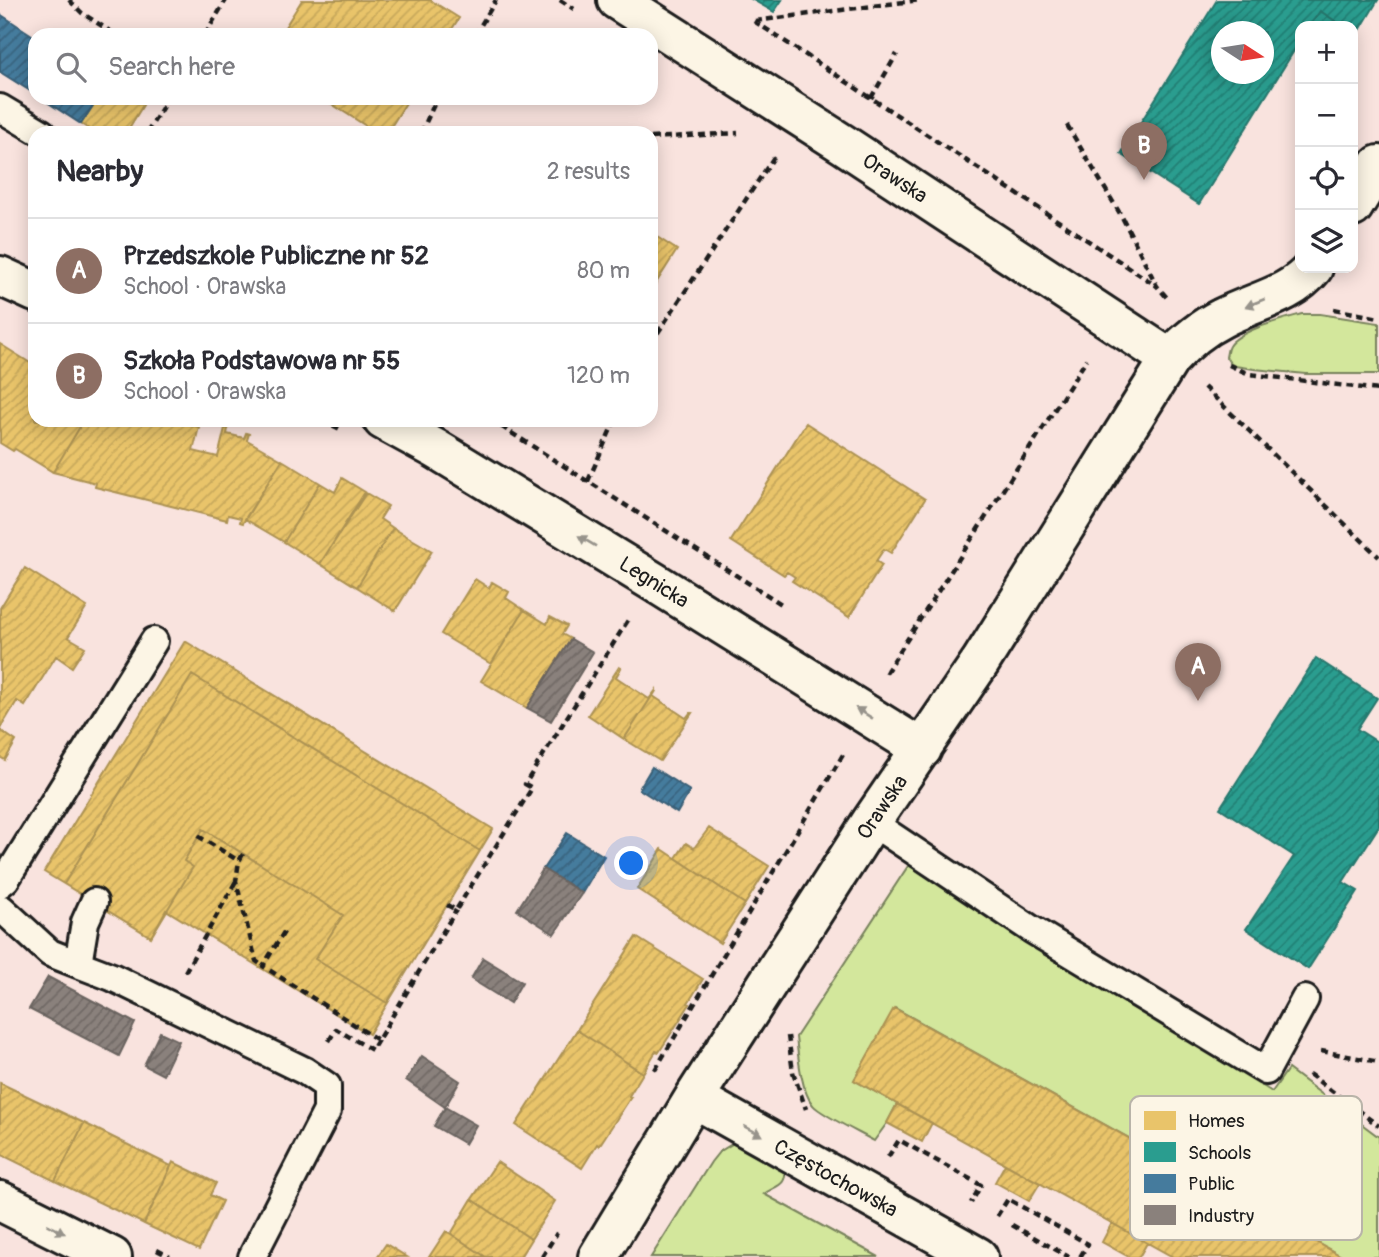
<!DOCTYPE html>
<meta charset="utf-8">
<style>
:root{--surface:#fff;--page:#f2f2f3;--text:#2b2b33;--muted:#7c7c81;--line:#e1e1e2;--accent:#d1495b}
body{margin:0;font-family:Pangolin,sans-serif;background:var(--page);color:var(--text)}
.controls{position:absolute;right:21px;top:21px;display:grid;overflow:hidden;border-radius:14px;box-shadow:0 4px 18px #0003}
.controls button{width:63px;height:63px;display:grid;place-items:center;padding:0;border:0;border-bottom:2px solid var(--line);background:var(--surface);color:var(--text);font:35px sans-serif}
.compass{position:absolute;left:1211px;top:21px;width:63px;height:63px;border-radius:50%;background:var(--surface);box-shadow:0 4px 18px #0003;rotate:102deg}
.you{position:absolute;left:632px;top:864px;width:24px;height:24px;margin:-18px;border:5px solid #fff;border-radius:50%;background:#1a73e8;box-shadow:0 0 0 10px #1a73e833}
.badge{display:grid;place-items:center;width:46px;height:46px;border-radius:50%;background:var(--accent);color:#fff;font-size:23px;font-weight:700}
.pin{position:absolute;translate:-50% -58px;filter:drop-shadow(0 2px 4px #0008)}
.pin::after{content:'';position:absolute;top:37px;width:24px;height:21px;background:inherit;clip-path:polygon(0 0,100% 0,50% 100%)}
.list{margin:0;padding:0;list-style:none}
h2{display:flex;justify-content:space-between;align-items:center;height:91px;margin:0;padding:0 28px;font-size:30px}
h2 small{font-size:23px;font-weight:400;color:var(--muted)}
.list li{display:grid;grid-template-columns:46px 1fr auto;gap:21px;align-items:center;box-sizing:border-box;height:105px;padding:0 28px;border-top:2px solid var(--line)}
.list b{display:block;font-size:26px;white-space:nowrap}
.list p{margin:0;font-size:23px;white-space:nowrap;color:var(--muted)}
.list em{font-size:23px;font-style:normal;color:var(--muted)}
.icon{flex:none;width:38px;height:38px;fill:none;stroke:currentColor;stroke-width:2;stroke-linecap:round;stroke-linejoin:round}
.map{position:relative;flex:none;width:1379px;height:1257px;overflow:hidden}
.search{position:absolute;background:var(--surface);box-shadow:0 4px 18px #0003;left:28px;top:28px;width:630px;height:77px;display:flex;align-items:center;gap:18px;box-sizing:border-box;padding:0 24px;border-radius:21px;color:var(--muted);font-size:26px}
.panel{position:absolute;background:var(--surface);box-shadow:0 4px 18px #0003;left:28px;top:126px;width:630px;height:301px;border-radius:21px}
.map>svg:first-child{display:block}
.green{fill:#d3e79c;stroke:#78825c;stroke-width:2}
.homes{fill:url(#homes-hatch);stroke:#ac9253;stroke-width:2}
.schools{fill:url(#schools-hatch);stroke:#26766c;stroke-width:2;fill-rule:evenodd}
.public{fill:url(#public-hatch);stroke:#395e76;stroke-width:2}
.industry{fill:url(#industry-hatch);stroke:#69635f;stroke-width:2}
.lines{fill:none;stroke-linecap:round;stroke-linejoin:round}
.service-casing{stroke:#1c1c1c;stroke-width:32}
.minor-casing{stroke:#1c1c1c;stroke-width:44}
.path{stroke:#1c1c1c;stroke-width:4.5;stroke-dasharray:7 5;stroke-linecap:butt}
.service{stroke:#fcf5e5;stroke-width:26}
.minor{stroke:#fcf5e5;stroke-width:38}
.oneway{fill:#97938b}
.labels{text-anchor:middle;stroke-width:7;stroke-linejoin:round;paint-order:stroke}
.street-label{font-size:21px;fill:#1c1c1c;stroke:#fcf5e5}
.key{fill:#fcf5e5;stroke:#b9b4a9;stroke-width:2}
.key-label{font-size:19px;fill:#1c1c1c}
</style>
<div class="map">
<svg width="1379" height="1257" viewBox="0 0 1379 1257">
<defs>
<pattern id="homes-hatch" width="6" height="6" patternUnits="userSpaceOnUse" patternTransform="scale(1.75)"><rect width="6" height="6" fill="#e9c46a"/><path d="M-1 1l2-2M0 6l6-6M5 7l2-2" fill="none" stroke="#c7a85b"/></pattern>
<pattern id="schools-hatch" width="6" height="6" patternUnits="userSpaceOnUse" patternTransform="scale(1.75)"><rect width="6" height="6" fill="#2a9d8f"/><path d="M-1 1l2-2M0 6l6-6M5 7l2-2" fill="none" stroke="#237f74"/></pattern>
<pattern id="public-hatch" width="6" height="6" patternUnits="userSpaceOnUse" patternTransform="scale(1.75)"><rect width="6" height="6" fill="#457b9d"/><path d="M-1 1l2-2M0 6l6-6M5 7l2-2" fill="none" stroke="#39647f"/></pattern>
<pattern id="industry-hatch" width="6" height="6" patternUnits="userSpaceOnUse" patternTransform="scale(1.75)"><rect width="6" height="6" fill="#8a817c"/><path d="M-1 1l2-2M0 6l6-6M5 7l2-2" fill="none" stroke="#706965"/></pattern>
</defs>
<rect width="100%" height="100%" fill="#f9e3de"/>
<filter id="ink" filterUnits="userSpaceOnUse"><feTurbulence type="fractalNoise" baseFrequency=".0143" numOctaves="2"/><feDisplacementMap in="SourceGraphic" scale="14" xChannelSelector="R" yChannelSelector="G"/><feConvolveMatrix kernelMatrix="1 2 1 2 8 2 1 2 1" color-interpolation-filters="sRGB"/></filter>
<g filter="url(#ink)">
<path class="green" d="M1302,314H1320L1379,323V374H1306L1254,369L1235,366L1230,363L1226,357C1227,353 1227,349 1229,346C1239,330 1284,319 1302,314Z
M912,860L1272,1092L1288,1069L1379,1137V1257H1343L895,1008L854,1080L897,1104L887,1123L874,1141C862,1134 820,1114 813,1105C801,1091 798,1055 796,1037Z
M737,1141L785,1168C787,1187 776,1185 764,1194L879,1257H651L711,1162L719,1152Z"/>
<path class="homes" d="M302,0H430L459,18L448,35H280Z
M98,98H131L143,105L126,133H95L81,124Z
M325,98H409L387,133H377L324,99Z
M651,233L677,250L651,291Z
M0,344L35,366V420H84L53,472L15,449L13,451L0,443Z
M84,420H169L199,427L193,451L218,457L225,428L228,429L227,434L244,438L246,433L249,434L247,440L282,460L243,523L240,522L241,518L228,515L227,520L95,487L96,483L53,472Z
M806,423L925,499L891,553L884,549L876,561L882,565L849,617L792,581L795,577L787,572L784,575L731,541Z
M282,460L320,483L284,542L245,519Z
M342,478L365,492L320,564L284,542L320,483L335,492Z
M366,493L388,506L380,519L393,528L357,587L320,564Z
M393,528L432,551L395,611L357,587Z
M25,568L87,607L68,637L85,647L72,667L56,656L25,706L17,701L0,729V608Z
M475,579L489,588L492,582L509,592L506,598L524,610L491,664L441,634Z
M524,610L547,624L550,617L567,626L562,634L571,639L527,708L481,681Z
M185,641L493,829L369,1034L166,910L151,937L44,872Z
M619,667L621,668L616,677L649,699L656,690L624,739L588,715Z
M192,675L480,851L387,1003L315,959L343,915L203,829L184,861L193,867L151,937L64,884Z
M656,690V691L653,696L686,718L690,713H692L660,761L624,739Z
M0,730L16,741L5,760L0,757Z
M709,828L769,866L745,904L676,858L686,843L694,848Z
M662,849L745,904L720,943L637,889Z
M636,937L703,979L688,1003L690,1004L659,1052L656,1051L643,1073L577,1030Z
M894,1008L1343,1257H1173L897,1104L854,1080Z
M577,1030L643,1073L629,1096L631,1097L599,1146L597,1144L582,1168L516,1125Z
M0,1083L84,1123L55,1181L0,1154Z
M897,1104L932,1123L922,1142L887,1123Z
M84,1123L171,1166L144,1224L55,1181Z
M173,1162L216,1183L210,1195L222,1201L199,1250L144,1224Z
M497,1162L555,1201L531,1239L472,1199Z
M1005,1164L1040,1183L1029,1201L995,1182Z
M472,1199L531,1239L520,1257H486L451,1234Z
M1112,1223L1147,1243L1139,1257H1129L1102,1242Z
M446,1231L451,1234L486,1257H429Z
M386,1244L407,1257H377Z"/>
<path class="schools" d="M753,0H782L774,12Z
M1217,0H1378L1357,35L1353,32V26H1343L1320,11L1310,26H1300V41L1199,204L1121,154ZM1222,32H1264V74H1222Z
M1320,11L1343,26H1310Z
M1316,658L1377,698L1357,729L1379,743V826L1343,882L1358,891L1308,969L1246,929L1294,856L1220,808Z"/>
<path class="public" d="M0,14L35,37V94L0,72Z
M41,98H98L81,124Z
M652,767L690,791L677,813L639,789Z
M567,833L604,856L582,893L543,869Z"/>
<path class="industry" d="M571,639L593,652L551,721L527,708Z
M543,869L582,893L554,934L517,910Z
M483,958L522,982L510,1003L471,979Z
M48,977L135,1023L119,1056L29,1009Z
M160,1032L179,1041L163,1075L144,1065Z
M422,1056L460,1081L445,1107L406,1080Z
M445,1107L476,1125L465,1144L434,1126Z"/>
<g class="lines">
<g class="service-casing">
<path id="service" d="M0,108L42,133
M871,822L1031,929L1266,1071L1305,999
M0,884L6,879L154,641
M2,909L50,953L78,964L85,922L94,902
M78,964L112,977L305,1071L327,1086V1111L252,1257"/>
</g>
<g class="minor-casing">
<path id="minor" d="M617,0L843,144L1170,359
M1353,207L1379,165
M0,276L35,292
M383,420L436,449L654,582L922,749
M694,1098L978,1257
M0,1201L112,1257
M598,1257L694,1098L871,822L981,661L1170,359C1185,342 1202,328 1222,318C1252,302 1291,296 1313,268"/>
</g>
<path class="path" d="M69,0L82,13L116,35
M560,0L574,9
M754,21L1157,286
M755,21L920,0
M205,35L226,0
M475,35L496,0
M871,98L897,54
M1067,125L1122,217L1157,286L1169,300
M147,133L168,98
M421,133L437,98
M651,138L738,133
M1334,309L1379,318
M651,343L776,154
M1229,365L1249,374L1379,390
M1204,387L1379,557
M322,420L340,429
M491,420L783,605
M588,481L615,420
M885,670L887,671L1087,359
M198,836L239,861
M243,854L239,861L236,881L256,961L263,966
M447,905L456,910L532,788L525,784L630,617
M284,932L263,966L378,1040L456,910
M185,972L236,881
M788,1036L793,1072L806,1109
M329,1041L336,1029L372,1050L378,1040
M1321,1051L1379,1062
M655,1070L844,753
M1309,1074L1379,1126
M888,1157L899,1140L981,1185L971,1203
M997,1216L1008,1199L1088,1244L1080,1257
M1012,1225L1069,1257
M157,1250L170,1257
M542,1257L557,1233"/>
<use href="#service" class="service"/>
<use href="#minor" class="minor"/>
</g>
<defs><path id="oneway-solid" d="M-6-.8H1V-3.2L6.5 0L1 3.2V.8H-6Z" transform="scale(1.75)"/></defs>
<g class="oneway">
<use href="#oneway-solid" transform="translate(1255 303) rotate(158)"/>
<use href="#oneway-solid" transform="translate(587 541) rotate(-149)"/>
<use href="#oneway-solid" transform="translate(864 713) rotate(-148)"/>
<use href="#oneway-solid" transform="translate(753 1131) rotate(29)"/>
<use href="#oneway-solid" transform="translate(56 1229) rotate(27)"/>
</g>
</g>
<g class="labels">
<g class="street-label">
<text transform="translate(895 178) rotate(33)" y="7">Orawska</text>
<text transform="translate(654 582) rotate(32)" y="7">Legnicka</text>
<text transform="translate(882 807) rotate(-56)" y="7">Orawska</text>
<text transform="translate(836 1178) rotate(29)" y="7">Częstochowska</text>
</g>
</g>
<rect x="1130" y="1096" width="232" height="144" rx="10" class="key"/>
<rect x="1144" y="1111" width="32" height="19" fill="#e9c46a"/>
<rect x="1144" y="1142" width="32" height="20" fill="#2a9d8f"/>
<rect x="1144" y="1174" width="32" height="19" fill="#457b9d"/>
<rect x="1144" y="1205" width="32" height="20" fill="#8a817c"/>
<g class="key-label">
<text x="1188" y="1127">Homes</text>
<text x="1188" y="1159">Schools</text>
<text x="1188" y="1190">Public</text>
<text x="1188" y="1222">Industry</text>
</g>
</svg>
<div class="controls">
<button>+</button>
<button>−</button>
<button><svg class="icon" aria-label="locate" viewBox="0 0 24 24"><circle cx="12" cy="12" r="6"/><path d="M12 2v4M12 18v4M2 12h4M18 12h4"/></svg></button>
<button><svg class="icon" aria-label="layers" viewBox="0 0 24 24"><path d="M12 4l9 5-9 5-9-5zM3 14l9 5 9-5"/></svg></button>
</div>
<svg class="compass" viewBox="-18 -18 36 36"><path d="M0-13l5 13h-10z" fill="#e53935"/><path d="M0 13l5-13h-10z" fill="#7c7c81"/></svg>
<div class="you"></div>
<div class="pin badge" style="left:1198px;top:701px;background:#8d6e63">A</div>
<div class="pin badge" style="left:1144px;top:180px;background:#8d6e63">B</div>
<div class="search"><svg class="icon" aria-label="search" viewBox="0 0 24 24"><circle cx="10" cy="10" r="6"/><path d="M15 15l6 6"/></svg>Search here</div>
<section class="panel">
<h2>Nearby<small>2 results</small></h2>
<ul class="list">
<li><span class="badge" style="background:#8d6e63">A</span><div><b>Przedszkole Publiczne nr 52</b><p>School · Orawska</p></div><em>80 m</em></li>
<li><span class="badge" style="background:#8d6e63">B</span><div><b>Szkoła Podstawowa nr 55</b><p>School · Orawska</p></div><em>120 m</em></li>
</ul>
</section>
</div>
